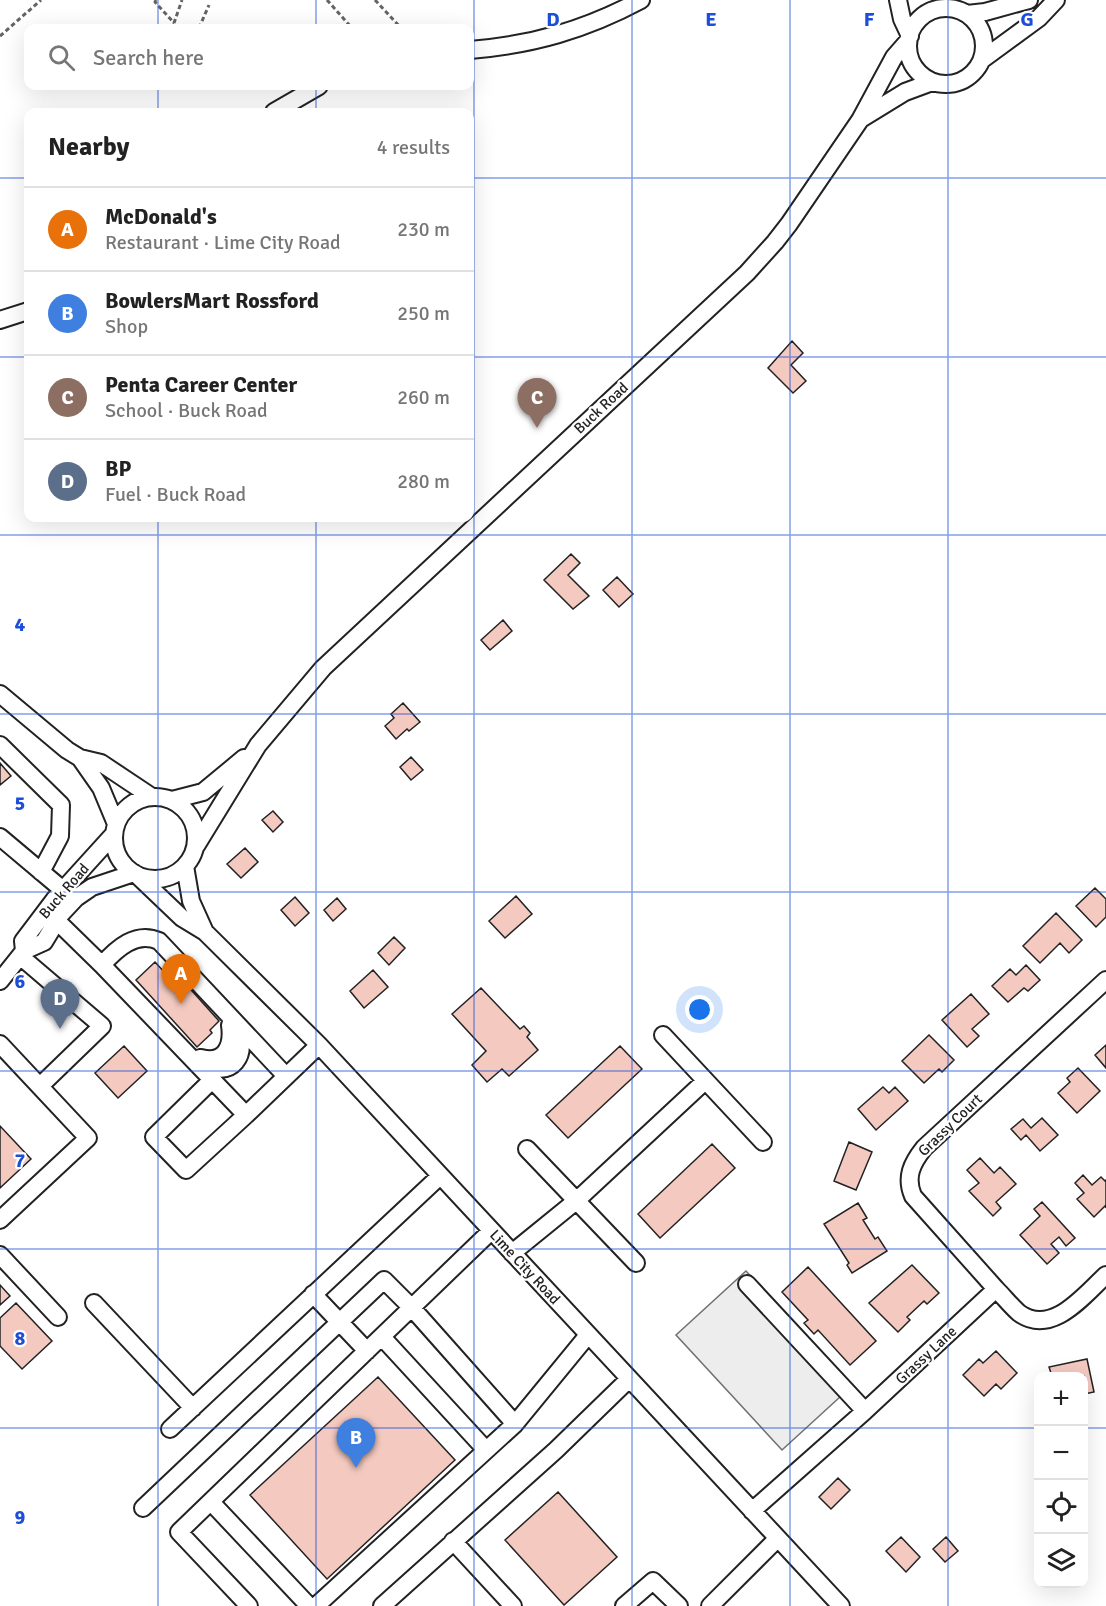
<!DOCTYPE html>
<meta charset="utf-8">
<style>
:root{--surface:#fff;--page:#f2f2f2;--text:#222;--muted:#767676;--line:#e0e0e0;--accent:#d93025}
body{margin:0;font-family:Signika,sans-serif;background:var(--page);color:var(--text)}
.controls{position:absolute;right:18px;bottom:18px;display:grid;overflow:hidden;border-radius:12px;box-shadow:0 6px 24px #0002}
.controls button{width:54px;height:54px;display:grid;place-items:center;padding:0;border:0;border-bottom:2px solid var(--line);background:var(--surface);color:var(--text);font:30px sans-serif}
.you{position:absolute;left:700px;top:1010px;width:21px;height:21px;margin:-15px;border:4px solid #fff;border-radius:50%;background:#1a73e8;box-shadow:0 0 0 9px #1a73e833}
.badge{display:grid;place-items:center;width:39px;height:39px;border-radius:50%;background:var(--accent);color:#fff;font-size:20px;font-weight:700}
.pin{position:absolute;translate:-50% -50px;filter:drop-shadow(0 2px 3px #0008)}
.pin::after{content:'';position:absolute;top:32px;width:21px;height:18px;background:inherit;clip-path:polygon(0 0,100% 0,50% 100%)}
.list{margin:0;padding:0;list-style:none}
h2{display:flex;justify-content:space-between;align-items:center;height:78px;margin:0;padding:0 24px;font-size:26px}
h2 small{font-size:20px;font-weight:400;color:var(--muted)}
.list li{display:grid;grid-template-columns:39px 1fr auto;gap:18px;align-items:center;box-sizing:border-box;height:84px;padding:0 24px;border-top:2px solid var(--line)}
.list b{display:block;font-size:22px;white-space:nowrap}
.list p{margin:0;font-size:20px;white-space:nowrap;color:var(--muted)}
.list em{font-size:20px;font-style:normal;color:var(--muted)}
.icon{flex:none;width:33px;height:33px;fill:none;stroke:currentColor;stroke-width:2;stroke-linecap:round;stroke-linejoin:round}
.map{position:relative;flex:none;width:1106px;height:1606px;overflow:hidden}
.search{position:absolute;background:var(--surface);box-shadow:0 6px 24px #0002;left:24px;top:24px;width:450px;height:66px;display:flex;align-items:center;gap:15px;box-sizing:border-box;padding:0 21px;border-radius:12px;color:var(--muted);font-size:22px}
.panel{position:absolute;background:var(--surface);box-shadow:0 6px 24px #0002;left:24px;top:108px;width:450px;height:414px;border-radius:12px}
.map>svg:first-child{display:block}
.parking{fill:#ededed;stroke:#6f6f6f;stroke-width:1.5}
.building{fill:#f3c9c0;stroke:#222;stroke-width:1.5}
.lines{fill:none;stroke-linecap:round;stroke-linejoin:round}
.minor-casing{stroke:#222;stroke-width:20}
.path{stroke:#646464;stroke-width:3;stroke-dasharray:4.5 3;stroke-linecap:butt}
.minor{stroke:#fff;stroke-width:16}
.grid{fill:none;stroke:#1d4ed8;stroke-width:1.5;stroke-opacity:0.55}
.labels{text-anchor:middle;stroke-width:4.5;stroke-linejoin:round;paint-order:stroke}
.street-label{font-size:15px;fill:#222;stroke:#fff}
.grid-label{font-size:20px;text-anchor:middle;font-weight:bold;fill:#1d4ed8;stroke:#fff;stroke-width:4.5;stroke-linejoin:round;paint-order:stroke}
</style>
<div class="map">
<svg width="1106" height="1606" viewBox="0 0 1106 1606">
<rect width="100%" height="100%" fill="#fff"/>
<path class="parking" d="M746,1271L852,1386L782,1450L676,1335Z"/>
<path class="building" d="M792,341L803,353L791,365L806,381L793,393L768,368Z
M571,554L580,563L568,575L589,596L573,609L544,580Z
M617,577L633,594L619,607L603,590Z
M503,620L512,631L490,650L481,640Z
M403,703L420,722L409,731L407,729L396,739L385,726L394,718L391,714Z
M411,757L423,770L411,780L400,767Z
M0,763L11,776L0,785Z
M273,811L283,822L273,832L262,820Z
M245,848L258,862L241,878L227,864Z
M1095,888L1106,899V917L1096,927L1076,906Z
M516,896L532,914L505,938L489,921Z
M295,897L309,913L295,926L281,910Z
M337,898L346,909L333,921L324,910Z
M1056,913L1082,940L1069,953L1060,943L1040,963L1023,946Z
M394,937L405,948L389,965L378,953Z
M155,962L178,987L184,982L219,1021L210,1030L212,1033L197,1047L136,980Z
M1026,965L1040,980L1028,991L1024,988L1008,1002L992,986L1010,969L1016,975Z
M373,970L388,987L364,1008L350,991Z
M481,988L520,1029L524,1026L530,1033L527,1037L538,1050L509,1076L502,1069L487,1082L472,1065L486,1051L452,1014Z
M971,994L989,1014L972,1029L979,1036L967,1047L942,1020Z
M929,1035L954,1060L942,1072L939,1069L924,1083L902,1061Z
M1106,1045V1068L1095,1055Z
M124,1046L147,1071L118,1098L95,1073Z
M620,1046L642,1069L568,1138L546,1115Z
M1078,1068L1100,1091L1077,1113L1058,1093L1070,1082L1067,1078Z
M883,1087L889,1093L895,1087L908,1101L876,1130L858,1109Z
M1042,1118L1058,1135L1040,1151L1026,1135L1021,1140L1011,1129L1023,1119L1031,1128Z
M0,1126L31,1159L0,1188Z
M849,1142L872,1152L856,1190L834,1181Z
M712,1144L735,1168L660,1238L638,1214Z
M980,1158L994,1173L1000,1167L1016,1184L996,1202L1001,1208L993,1216L969,1191L979,1183L967,1170Z
M1083,1175L1092,1185L1101,1177L1105,1181L1106,1180V1208L1105,1206L1094,1217L1077,1199L1084,1193L1075,1183Z
M1042,1202L1075,1238L1066,1246L1059,1237L1051,1244L1059,1253L1047,1264L1020,1235L1040,1216L1034,1209Z
M858,1203L867,1218L863,1220L875,1239L878,1237L887,1251L852,1273L847,1265L849,1263L824,1224Z
M912,1265L939,1293L927,1304L924,1301L907,1317L910,1320L898,1332L869,1303Z
M808,1267L876,1341L850,1365L818,1330L814,1334L804,1323L808,1320L782,1292Z
M0,1285L10,1296L0,1305Z
M16,1303L52,1341L22,1369L0,1346V1318Z
M996,1351L1017,1373L1001,1389L996,1384L984,1396L963,1375L979,1359L983,1363Z
M1087,1359L1094,1392L1084,1394V1376H1052L1049,1367Z
M378,1377L455,1460L327,1579L250,1495Z
M838,1478L850,1490L831,1509L819,1497Z
M558,1492L617,1557L564,1605L505,1540Z
M901,1537L920,1557L906,1572L886,1551Z
M946,1537L958,1551L945,1562L933,1549Z"/>
<g class="lines">
<g class="minor-casing">
<path id="minor" d="M898,0L902,19L910,36
M908 46a38 38 0 1 1 76 0a38 38 0 1 1-76 0Z
M967,14L985,12L1029,0
M470,50C532,45 585,30 641,0
M983,59L1039,18L1056,0
M274,112L319,86
M861,119L905,92L932,82
M0,320L28,311
M0,694L67,750L80,758L101,763L152,797
M0,745L61,805L60,836L41,872
M80,758L101,788L116,824
M114 838a41 41 0 1 1 82 0a41 41 0 1 1-82 0Z
M172,800L203,792L244,758
M0,837L63,890
M196,846L258,745L323,668L747,273L775,242L789,224L860,120L894,57L908,41
M185,866L191,901L205,932
M138,876L182,918L205,932L319,1045L841,1606
M57,921L102,965
M24,951L23,941L54,900L113,835
M20,956L102,1026L40,1086
M0,981L24,951L44,942L61,914L76,898L92,887L134,873
M663,1035L763,1142
M0,1044L88,1138L0,1220
M200,1058C229,1087 255,1050 232,1026
M201,1058C225,1064 233,1046 230,1025
M286,1076L159,941C136,931 117,948 102,965L246,1115L319,1045
M212,1080L154,1137L186,1170L246,1115
M527,1149L636,1263
M512,1253L576,1201L705,1081
M0,1255L58,1317
M747,1284L865,1411
M996,1289L913,1196C905,1177 912,1163 924,1148L1106,980
M313,1294L367,1351
M94,1303L193,1408
M382,1337L486,1450
M170,1429L440,1176
M211,1502L309,1606
M143,1508L384,1280L412,1308L515,1424
M752,1511L865,1411L996,1289C1004,1297 1011,1306 1019,1313C1052,1337 1084,1295 1106,1275
M453,1541L513,1606
M249,1606L179,1532L491,1231
M316,1606L515,1424L588,1335
M382,1606L556,1450L629,1379
M624,1606L653,1581L679,1606
M710,1606L777,1539"/>
</g>
<path class="path" d="M156,0L155,2L174,23
M327,0L352,28
M375,0L401,28
M180,28L174,23L182,0
M199,28L209,5
M0,36L41,0"/>
<use href="#minor" class="minor"/>
</g>
<path class="grid" d="M158,0V28M316,0V28M474,0V1606M632,0V1606M790,0V1606M948,0V1606M158,86V112M316,86V112M0,178H28M470,178H1106M0,357H28M470,357H1106M158,518V1606M316,518V1606M0,535H1106M0,714H1106M0,892H1106M0,1071H1106M0,1249H1106M0,1428H1038M1084,1428H1106"/>
<g class="labels">
<g class="street-label">
<text transform="translate(601 408) rotate(-43)" y="5">Buck Road</text>
<text transform="translate(64 891) rotate(-49)" y="5">Buck Road</text>
<text transform="translate(950 1125) rotate(-44)" y="5">Grassy Court</text>
<text transform="translate(525 1267) rotate(47)" y="5">Lime City Road</text>
<text transform="translate(926 1355) rotate(-43)" y="5">Grassy Lane</text>
</g>
</g>
<g class="grid-label">
<text x="553" y="26">D</text>
<text x="711" y="26">E</text>
<text x="869" y="26">F</text>
<text x="1027" y="26">G</text>
<text x="20" y="631">4</text>
<text x="20" y="810">5</text>
<text x="20" y="988">6</text>
<text x="20" y="1167">7</text>
<text x="20" y="1345">8</text>
<text x="20" y="1524">9</text>
</g>
</svg>
<div class="controls">
<button>+</button>
<button>−</button>
<button><svg class="icon" aria-label="locate" viewBox="0 0 24 24"><circle cx="12" cy="12" r="6"/><path d="M12 2v4M12 18v4M2 12h4M18 12h4"/></svg></button>
<button><svg class="icon" aria-label="layers" viewBox="0 0 24 24"><path d="M12 4l9 5-9 5-9-5zM3 14l9 5 9-5"/></svg></button>
</div>
<div class="you"></div>
<div class="pin badge" style="left:181px;top:1004px;background:#e8710a">A</div>
<div class="pin badge" style="left:356px;top:1468px;background:#3f7fe0">B</div>
<div class="pin badge" style="left:537px;top:428px;background:#8d6e63">C</div>
<div class="pin badge" style="left:60px;top:1029px;background:#5c6f8a">D</div>
<div class="search"><svg class="icon" aria-label="search" viewBox="0 0 24 24"><circle cx="10" cy="10" r="6"/><path d="M15 15l6 6"/></svg>Search here</div>
<section class="panel">
<h2>Nearby<small>4 results</small></h2>
<ul class="list">
<li><span class="badge" style="background:#e8710a">A</span><div><b>McDonald's</b><p>Restaurant · Lime City Road</p></div><em>230 m</em></li>
<li><span class="badge" style="background:#3f7fe0">B</span><div><b>BowlersMart Rossford</b><p>Shop</p></div><em>250 m</em></li>
<li><span class="badge" style="background:#8d6e63">C</span><div><b>Penta Career Center</b><p>School · Buck Road</p></div><em>260 m</em></li>
<li><span class="badge" style="background:#5c6f8a">D</span><div><b>BP</b><p>Fuel · Buck Road</p></div><em>280 m</em></li>
</ul>
</section>
</div>
